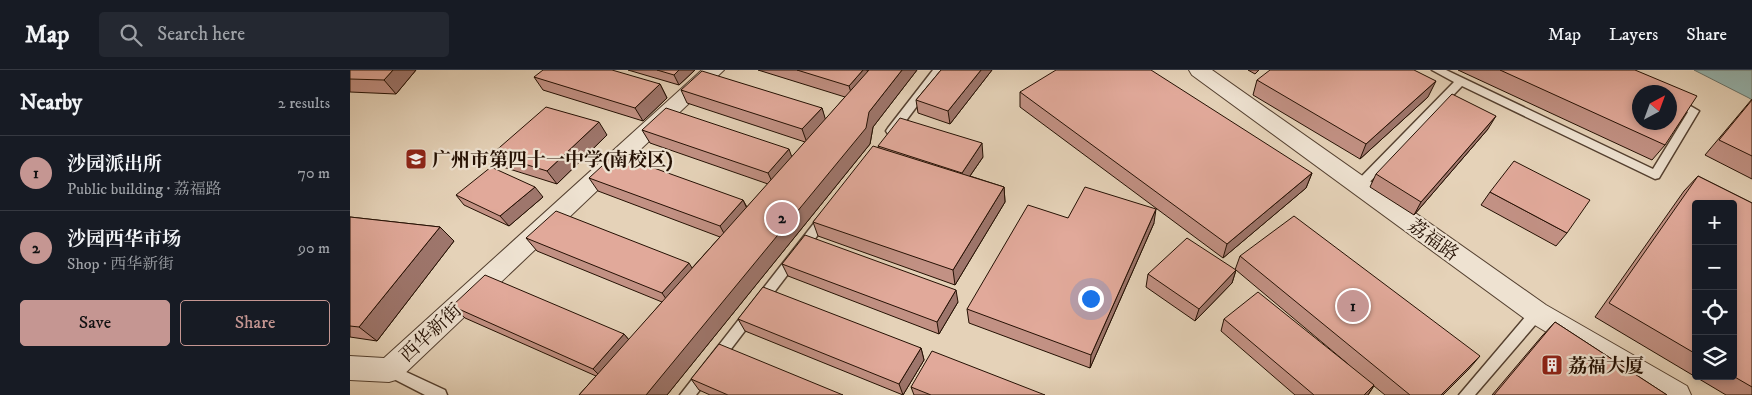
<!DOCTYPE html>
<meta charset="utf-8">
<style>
:root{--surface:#171b24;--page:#242831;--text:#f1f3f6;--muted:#9ea1a6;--line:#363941;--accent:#c59692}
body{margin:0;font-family:"IM FELL DW Pica","Noto Serif SC",serif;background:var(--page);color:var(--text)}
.controls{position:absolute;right:15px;bottom:15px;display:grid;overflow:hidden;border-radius:5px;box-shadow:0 2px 8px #0003}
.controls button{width:45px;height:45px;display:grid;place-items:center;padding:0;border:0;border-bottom:1px solid var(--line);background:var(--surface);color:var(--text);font:25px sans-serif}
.compass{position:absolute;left:1282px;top:15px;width:45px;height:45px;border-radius:50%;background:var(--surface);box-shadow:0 2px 8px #0003;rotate:41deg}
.you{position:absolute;left:740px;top:228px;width:18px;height:18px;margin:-12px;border:4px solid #fff;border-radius:50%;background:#1a73e8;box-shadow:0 0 0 8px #1a73e833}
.badge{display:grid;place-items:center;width:32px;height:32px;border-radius:50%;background:var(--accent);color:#111;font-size:16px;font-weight:700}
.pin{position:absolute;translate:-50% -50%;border:2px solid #fff;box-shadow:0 1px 5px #0006}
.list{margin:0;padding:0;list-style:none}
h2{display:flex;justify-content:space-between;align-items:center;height:65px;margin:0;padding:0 20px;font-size:21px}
h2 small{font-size:16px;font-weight:400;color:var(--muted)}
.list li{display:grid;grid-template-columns:32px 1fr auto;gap:15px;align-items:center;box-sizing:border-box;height:75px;padding:0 20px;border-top:1px solid var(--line)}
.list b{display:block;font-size:19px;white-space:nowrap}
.list p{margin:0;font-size:16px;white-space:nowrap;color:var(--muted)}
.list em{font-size:16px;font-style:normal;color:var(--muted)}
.actions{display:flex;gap:10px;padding:15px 20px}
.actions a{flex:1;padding:11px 0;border:1px solid var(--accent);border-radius:5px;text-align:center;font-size:18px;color:var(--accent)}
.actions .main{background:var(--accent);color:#111}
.icon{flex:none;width:28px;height:28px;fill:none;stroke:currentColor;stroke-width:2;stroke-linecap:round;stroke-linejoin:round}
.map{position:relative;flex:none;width:1402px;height:325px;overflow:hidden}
header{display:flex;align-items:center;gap:30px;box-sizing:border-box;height:70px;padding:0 25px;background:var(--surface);border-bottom:1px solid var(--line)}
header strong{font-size:24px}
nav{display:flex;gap:28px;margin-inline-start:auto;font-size:18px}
.search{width:350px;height:45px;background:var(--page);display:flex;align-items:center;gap:12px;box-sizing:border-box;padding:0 18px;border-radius:5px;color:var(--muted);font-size:19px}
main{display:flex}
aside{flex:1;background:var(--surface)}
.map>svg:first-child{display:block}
.water{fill:#96b7b2;stroke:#68746c}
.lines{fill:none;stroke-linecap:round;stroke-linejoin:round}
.service-casing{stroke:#544030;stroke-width:3}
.minor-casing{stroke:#544030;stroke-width:2}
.service{fill:#eee2d1;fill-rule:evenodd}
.minor{fill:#eee2d1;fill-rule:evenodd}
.wall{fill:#c29184;stroke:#241003;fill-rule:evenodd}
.shaded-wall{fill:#9e766c;stroke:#241003}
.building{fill:#e1a99a;stroke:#241003;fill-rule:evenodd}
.labels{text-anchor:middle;stroke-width:4.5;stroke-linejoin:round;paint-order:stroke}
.poi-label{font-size:19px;font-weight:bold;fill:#241003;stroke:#eee2d1;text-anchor:start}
.street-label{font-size:19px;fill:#241003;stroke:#eee2d1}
</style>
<header>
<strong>Map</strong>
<div class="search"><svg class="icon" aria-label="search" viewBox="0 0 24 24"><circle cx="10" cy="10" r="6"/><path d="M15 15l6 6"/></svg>Search here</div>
<nav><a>Map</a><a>Layers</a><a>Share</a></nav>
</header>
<main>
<aside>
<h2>Nearby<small>2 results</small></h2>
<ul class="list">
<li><span class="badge">1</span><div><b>沙园派出所</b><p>Public building · 荔福路</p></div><em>70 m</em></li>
<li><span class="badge">2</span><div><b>沙园西华市场</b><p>Shop · 西华新街</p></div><em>90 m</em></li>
</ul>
<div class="actions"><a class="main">Save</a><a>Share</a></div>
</aside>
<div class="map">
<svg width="1402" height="325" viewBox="0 0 1402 325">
<rect width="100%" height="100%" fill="#e5d2b8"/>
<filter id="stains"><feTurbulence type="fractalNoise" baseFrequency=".004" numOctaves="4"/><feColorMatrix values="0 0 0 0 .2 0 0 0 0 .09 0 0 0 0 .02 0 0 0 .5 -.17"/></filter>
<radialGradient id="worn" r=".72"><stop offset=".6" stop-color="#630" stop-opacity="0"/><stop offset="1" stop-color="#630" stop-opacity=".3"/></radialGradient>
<path class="water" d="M1344,0H1402V30L1399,28Z"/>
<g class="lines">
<g class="service-casing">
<path id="service" d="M583,0H594L546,64H538L536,61L538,58Z
M1082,0H1096L1303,99L1338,42L1320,31V24L1349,41L1309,108L1305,109L1112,16L1013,119H1005L1003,116L1005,113L1104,12Z
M476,141L480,143L482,146L480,149L346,325H330L472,143Z
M1187,237L1192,239L1194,243L1192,247L1125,325H1109L1182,239Z
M39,294L95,320L97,325H75L34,304L32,300L34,296Z"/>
</g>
<g class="minor-casing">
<path id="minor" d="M352,0H374L49,309L39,312L0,310V286L34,288Z
M839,0H862L1196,235L1337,316L1341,325H1302L1178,251L842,5Z"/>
</g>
<use href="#service" class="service"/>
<use href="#minor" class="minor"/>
</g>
<path class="wall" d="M0,0H66L46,24L0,22Z
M278,0H345L329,15Z
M408,0H517L518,2L519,0H567L523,57L520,74L317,325H229L246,306L115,248L102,236L274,264L279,270L312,232L187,181L176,168L342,198L370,167L248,121L239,108L393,130L397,137L418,114L300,73L292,60L442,87L455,72L337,33L331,20L472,38L475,50L495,27Z
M591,0H642L600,54L568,43L566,30Z
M898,0H909L905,4Z
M1108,0H1285L1315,75L1302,90Z
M184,7L310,14L317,28L293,51L193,20Z
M907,10L1078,27L1010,89L903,25Z
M670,22L962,103L956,118L873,188L670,37Z
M1402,29V109L1355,85Z
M1138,59L1064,145L1020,117L1026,104Z
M257,65L207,114L153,97L142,84Z
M528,76L633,87L620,106L654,117L655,132L605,215L468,166L463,152L529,78Z
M1348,106L1402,133V325H1376L1245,247L1334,121ZM1346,134H1383V306H1346Z
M1140,122L1217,163L1206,176L1131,135Z
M106,125L193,127L159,156L114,135Z
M0,147L90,157L104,171L27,271L0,267Z
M718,148L804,153L740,298L619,253L617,239Z
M890,186L1119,299L1093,325H1035L1024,316L1018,325H945L871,261L874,249L998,294L886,200L882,213L845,251L796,217L798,204L885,200Z
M432,194L608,232L589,264L438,206Z
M388,249L571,278L574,290L553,325L395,261Z
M1205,252L1317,325H1142L1192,266Z
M341,309L493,325H360L349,320Z
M561,317L695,325H564Z"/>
<path class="shaded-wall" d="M43,0H66L46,24L34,10Z
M329,0H345L329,15L324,5Z
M513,0H517L520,10L503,29L499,16Z
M552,0H567L523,57L520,74L317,325H296Z
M631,0H642L600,54L598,41Z
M1086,11L1078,27L1010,89L1016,74Z
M310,14L317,28L293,51L285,38Z
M472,38L476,51L457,73L452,59Z
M1146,46L1138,59L1064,145L1071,132Z
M249,52L257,65L207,114L197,101Z
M632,73L633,87L613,116L612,103Z
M439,79L444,93L424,116L418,103Z
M962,103L956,118L873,188L877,174Z
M185,117L193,127L159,156L150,146Z
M654,117L655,132L605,215L603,200Z
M393,130L399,143L377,169L370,156Z
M806,139L804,153L740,298L741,285Z
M90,157L104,171L27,271L9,257Z
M339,193L347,206L321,236L312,223Z
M886,200L882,213L845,251L849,239Z
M606,220L608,232L589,264L587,252Z
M274,264L284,276L254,310L243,299Z
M571,278L574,290L553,325L549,314Z
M1130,286L1119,299L1093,325H1091Z
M1024,315L1018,325H1014Z"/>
<path class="building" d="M0,0H43L34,10L0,9Z
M193,0H262L310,14L285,38L184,7Z
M307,0H329L324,5Z
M447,0H513L499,16Z
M519,0H552L519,42L516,58L296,325H229Z
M591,0H631L598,41L566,30Z
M706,0H801L962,103L877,174L670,22Z
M920,0H1064L1086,11L1016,74L907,10Z
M1150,0H1285L1347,26L1315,75ZM1290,22H1320V52H1290Z
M352,1L472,38L452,59L331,20Z
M1102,24L1146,46L1071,132L1026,104Z
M1402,30V86L1369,70Z
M196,37L249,52L197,101L142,84Z
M316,38L439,79L418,103L292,60Z
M550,48L632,73L612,103L528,76Z
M523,76L654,117L603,200L463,152Z
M265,84L393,130L370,156L239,108Z
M1164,91L1240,130L1217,163L1140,122Z
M141,97L185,117L150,146L106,125Z
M1348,106L1402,133V317L1383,306V134H1346V284L1259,233Z
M735,117L806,139L741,285L617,239L678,135L718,148Z
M206,141L339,193L312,223L176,168Z
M944,146L1130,286L1091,325H1060L890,186Z
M0,147L90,157L9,257L0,256Z
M455,165L606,220L587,252L432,194Z
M837,168L886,200L849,239L798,204Z
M135,205L274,264L243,299L102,236Z
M413,217L571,278L549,314L388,249Z
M908,222L1024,315L1014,325H964L874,249Z
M1205,252L1317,325H1144Z
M369,274L493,325H378L341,309Z
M582,281L695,325H581L561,317Z"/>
<defs>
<g id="school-square" transform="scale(1.125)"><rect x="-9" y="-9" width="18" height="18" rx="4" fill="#8f2418" stroke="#eee2d1"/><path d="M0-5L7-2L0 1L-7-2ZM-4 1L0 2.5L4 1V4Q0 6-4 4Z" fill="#fff"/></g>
<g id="building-square" transform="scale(1.125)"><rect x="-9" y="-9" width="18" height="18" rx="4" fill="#8f2418" stroke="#eee2d1"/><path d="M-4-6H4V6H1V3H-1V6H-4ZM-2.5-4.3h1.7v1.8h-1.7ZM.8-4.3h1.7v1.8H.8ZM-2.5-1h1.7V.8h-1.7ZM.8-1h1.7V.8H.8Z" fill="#fff"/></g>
</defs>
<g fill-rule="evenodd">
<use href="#school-square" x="66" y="89"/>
<use href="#building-square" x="1202" y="295"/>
</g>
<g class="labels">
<g class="poi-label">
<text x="82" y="96">广州市第四十一中学(南校区)</text>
<text x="1218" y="302">荔福大厦</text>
</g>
<g class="street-label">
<text transform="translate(1084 169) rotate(36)" y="7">荔福路</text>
<text transform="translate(80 262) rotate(-43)" y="7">西华新街</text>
</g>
</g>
<rect width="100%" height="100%" filter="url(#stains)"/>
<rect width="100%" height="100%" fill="url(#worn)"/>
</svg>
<div class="controls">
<button>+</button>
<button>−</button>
<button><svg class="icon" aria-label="locate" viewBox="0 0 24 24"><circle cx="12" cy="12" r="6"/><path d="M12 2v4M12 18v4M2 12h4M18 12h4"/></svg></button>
<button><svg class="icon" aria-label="layers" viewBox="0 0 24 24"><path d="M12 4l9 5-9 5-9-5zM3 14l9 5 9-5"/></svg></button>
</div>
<svg class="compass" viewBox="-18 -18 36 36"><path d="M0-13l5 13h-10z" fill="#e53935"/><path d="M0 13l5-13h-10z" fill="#9ea1a6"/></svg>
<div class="you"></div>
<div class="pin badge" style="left:1003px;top:236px">1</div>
<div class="pin badge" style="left:432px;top:148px">2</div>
</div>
</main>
